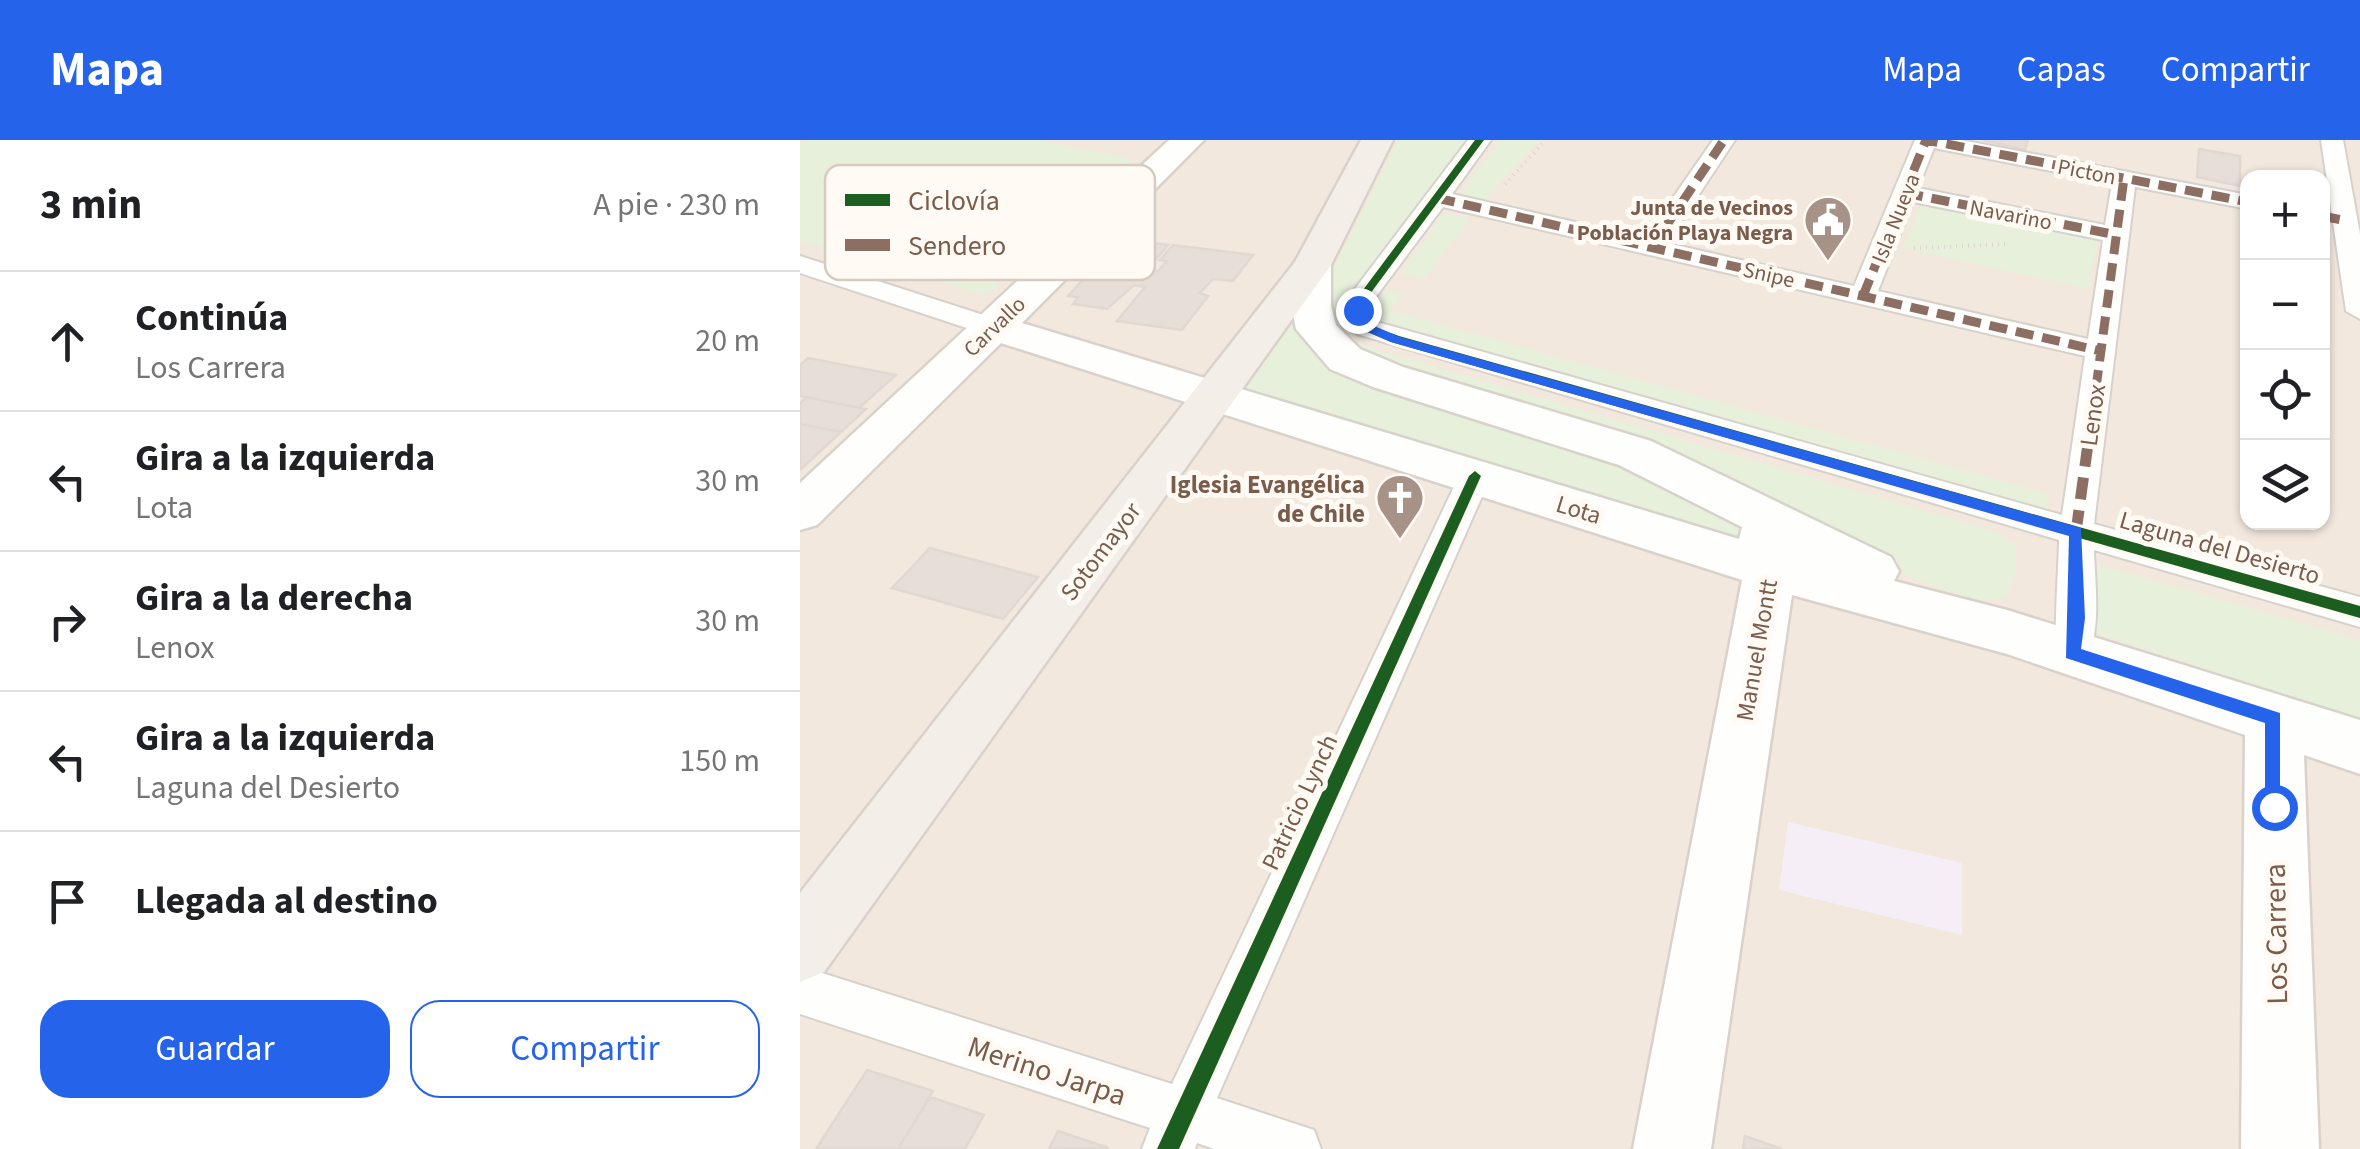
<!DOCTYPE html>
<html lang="es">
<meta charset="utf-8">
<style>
:root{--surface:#fff;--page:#f2f2f2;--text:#202124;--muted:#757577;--line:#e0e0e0;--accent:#2563eb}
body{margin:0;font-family:"Source Sans 3",sans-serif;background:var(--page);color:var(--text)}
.controls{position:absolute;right:30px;top:30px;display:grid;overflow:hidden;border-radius:20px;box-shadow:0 2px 8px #0004}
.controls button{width:90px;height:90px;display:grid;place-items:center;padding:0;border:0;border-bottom:2px solid var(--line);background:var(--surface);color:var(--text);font:50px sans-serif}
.stop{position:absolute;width:30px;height:30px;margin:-22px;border:8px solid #2563eb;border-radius:50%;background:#fff}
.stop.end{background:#2563eb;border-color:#fff;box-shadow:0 2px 10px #0008}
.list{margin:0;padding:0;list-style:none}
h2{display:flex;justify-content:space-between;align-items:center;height:130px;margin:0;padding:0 40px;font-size:42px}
h2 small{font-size:32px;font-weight:400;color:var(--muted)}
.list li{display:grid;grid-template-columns:65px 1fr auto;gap:30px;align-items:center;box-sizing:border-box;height:140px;padding:0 40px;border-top:2px solid var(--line)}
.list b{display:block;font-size:38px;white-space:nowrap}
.list p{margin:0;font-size:32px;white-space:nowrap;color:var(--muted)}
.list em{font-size:32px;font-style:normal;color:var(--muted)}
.actions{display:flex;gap:20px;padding:30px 40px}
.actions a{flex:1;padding:22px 0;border:2px solid var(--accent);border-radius:30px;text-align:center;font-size:35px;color:var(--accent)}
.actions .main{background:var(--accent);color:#fff}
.icon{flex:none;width:55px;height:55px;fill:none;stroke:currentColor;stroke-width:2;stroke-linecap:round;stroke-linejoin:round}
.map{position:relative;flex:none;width:1560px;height:1009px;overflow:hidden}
header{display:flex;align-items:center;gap:60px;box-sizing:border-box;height:140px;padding:0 50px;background:var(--accent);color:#fff}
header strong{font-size:48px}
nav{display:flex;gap:55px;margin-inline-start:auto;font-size:35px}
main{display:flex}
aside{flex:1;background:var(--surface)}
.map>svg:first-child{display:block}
.residential{fill:#f2e8de;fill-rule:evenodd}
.education{fill:#f6eef6}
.green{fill:#e7f0db}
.building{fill:#e6ded7;stroke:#e2d8d2;stroke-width:2.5}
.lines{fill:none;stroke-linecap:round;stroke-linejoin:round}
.street-casing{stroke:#d7d1cb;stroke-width:4}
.secondary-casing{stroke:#d9d2cb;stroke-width:5}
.primary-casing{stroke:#dad1cc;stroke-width:5}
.path{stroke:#dcd5d0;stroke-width:4;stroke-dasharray:1 5;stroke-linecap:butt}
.street{fill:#fefefd;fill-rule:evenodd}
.secondary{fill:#fefefd;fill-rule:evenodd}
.primary{fill:#f3eee8;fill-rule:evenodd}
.quiet-far1{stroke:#8d6e63;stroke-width:9;stroke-dasharray:18 9;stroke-linecap:butt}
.quiet{stroke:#8d6e63;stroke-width:11;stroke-dasharray:22 11;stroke-linecap:butt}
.cycleway-casing{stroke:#fffaf3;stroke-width:6}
.cycleway{fill:#1b5e20;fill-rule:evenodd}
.route{fill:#2563eb}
.labels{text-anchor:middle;stroke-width:10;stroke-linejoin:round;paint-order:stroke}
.far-street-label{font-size:22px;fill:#7a5c4d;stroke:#fffaf3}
.far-poi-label{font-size:22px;font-weight:bold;fill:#7a5c4d;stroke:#fffaf3;text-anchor:end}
.street-label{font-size:25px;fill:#7a5c4d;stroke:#fffaf3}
.poi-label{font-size:25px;font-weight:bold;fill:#7a5c4d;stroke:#fffaf3;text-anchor:end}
.near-street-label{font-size:30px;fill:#7a5c4d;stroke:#fffaf3}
.key{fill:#fffaf3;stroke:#d7cbc1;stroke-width:2.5}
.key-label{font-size:28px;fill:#7a5c4d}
</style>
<header>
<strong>Mapa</strong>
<nav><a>Mapa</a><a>Capas</a><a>Compartir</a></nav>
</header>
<main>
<aside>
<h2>3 min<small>A pie · 230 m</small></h2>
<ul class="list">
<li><svg class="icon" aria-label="ahead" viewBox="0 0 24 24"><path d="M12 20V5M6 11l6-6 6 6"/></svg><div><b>Continúa</b><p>Los Carrera</p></div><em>20 m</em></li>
<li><svg class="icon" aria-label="left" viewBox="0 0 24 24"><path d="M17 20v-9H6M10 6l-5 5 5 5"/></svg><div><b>Gira a la izquierda</b><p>Lota</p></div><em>30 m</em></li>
<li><svg class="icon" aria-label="right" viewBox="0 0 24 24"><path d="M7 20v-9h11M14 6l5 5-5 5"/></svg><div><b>Gira a la derecha</b><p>Lenox</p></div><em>30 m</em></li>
<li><svg class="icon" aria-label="left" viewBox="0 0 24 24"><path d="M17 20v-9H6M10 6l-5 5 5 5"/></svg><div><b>Gira a la izquierda</b><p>Laguna del Desierto</p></div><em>150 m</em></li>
<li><svg class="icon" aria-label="arrive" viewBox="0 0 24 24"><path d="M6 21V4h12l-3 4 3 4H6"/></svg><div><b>Llegada al destino</b></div></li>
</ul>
<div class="actions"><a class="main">Guardar</a><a>Compartir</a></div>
</aside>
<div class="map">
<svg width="1560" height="1009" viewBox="0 0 1560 1009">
<rect width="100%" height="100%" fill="#f9f5f0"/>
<path class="residential" d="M0,0H1560V1009H0ZM1448,38H1522V382H1448Z"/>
<path class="education" d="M988,682L1162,723V795L979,750Z"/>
<path class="green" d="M8,0H236L334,19L186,155L0,101V5Z
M598,0H671L546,171L544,181L553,199L564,206L1196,392L1215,404L1216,434L1208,453L1197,460H1176L1115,439L1007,390L806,288L554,210L520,164L528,138Z
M699,0H740L684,60L660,55Z
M1123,59L1298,94L1288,149L1103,108Z
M644,73L670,79L624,139L600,133Z
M586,150L603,154L589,170L1249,354L1247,371L579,183L569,175Z
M493,176L512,214L551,240L798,315L928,379L945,398L943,402L450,250L445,243Z
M1300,425L1560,500V578L1298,494L1282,479L1294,426Z"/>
<path class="building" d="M1183,0H1228L1225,10Z
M1399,9L1440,16V46L1397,37Z
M341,101L368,105L347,130L358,131L367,121L360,120L373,105L453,115L433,141L413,139L400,153L408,156L382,190L317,181L345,147L334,145L307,169L273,164L278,157L268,156L315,104L335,106Z
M8,218L96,235L59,268L0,256V225Z
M7,257L59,268L66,269L41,292L0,284V263Z
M0,284L41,292L0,330Z
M130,408L238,437L203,479L92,448Z
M67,930L133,951L98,1009H16Z
M130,957L184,975L165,1009H98Z
M258,991L309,1008L249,1009Z
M945,996L982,1009H943Z"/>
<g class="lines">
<g class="street-casing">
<path id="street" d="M668,0H691L652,54L845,98L913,0H935L867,103L1054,146L1115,0H1161L1448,55V69L1335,47L1294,384L1560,457V487L1294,410C1295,446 1302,491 1285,524L1272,529L1259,524C1252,511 1259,423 1259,400L557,194L544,174L548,158ZM1134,8L1312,43L1305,85L1118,48ZM1113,62L1303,100L1288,199L1078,151ZM643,67L1285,216L1262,375L577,182L572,174L575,158Z
M1521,0H1543L1560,94V179L1546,171Z
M0,116L202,181L206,187L202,193H182L0,133Z
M675,324L686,328L691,336L417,958L514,990L521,1009H414L397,1003L395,1009H342L350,988L0,874V826L372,944L659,336L664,328Z"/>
</g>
<g class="secondary-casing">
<path id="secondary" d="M369,0H404L222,183L939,399L942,387L819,325L573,247L530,229L496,189L491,166L493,125L498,117L512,113L526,117L531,125V166L536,185L560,209L603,227L851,301L1091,417L1099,431L1094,441L1207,470L1560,580V634L1504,615L1519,1009H1441L1445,595L1207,514L992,455L911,1009H833L942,440L201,203L17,385L0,390V343Z"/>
</g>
<g class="primary-casing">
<path id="primary" d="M561,0H593L531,125L24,832L0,842V753L495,122Z"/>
</g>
<path class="path" d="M705,44L746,0
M1114,108L1206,104"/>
<use href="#street" class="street"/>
<use href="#secondary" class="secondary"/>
<use href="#primary" class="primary"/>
<path class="quiet-far1" d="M1105,53L1317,95
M637,58L1301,211
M1522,76L1547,81
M852,107L924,0
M1063,156L1126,0L1448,62
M1296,248L1324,38"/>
<path class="quiet" d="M1276,392L1296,245"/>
<g class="cycleway-casing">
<path id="cycleway" d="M675,0H684L567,158L564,174L571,186L599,196L1560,466V478L591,202L563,190L552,174L557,158Z
M675,331L681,336L379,1009H357L669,336Z"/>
</g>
<use href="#cycleway" class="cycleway"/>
</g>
<path class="route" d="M558,167L572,185L600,197L1281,388L1285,478L1281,509L1480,573V673L1474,676L1465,667V583L1266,518L1269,396L591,202L563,190L552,170Z"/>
<defs>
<g id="civic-pin" transform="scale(2.5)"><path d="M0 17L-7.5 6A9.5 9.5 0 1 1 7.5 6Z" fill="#a69286" stroke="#fffaf3"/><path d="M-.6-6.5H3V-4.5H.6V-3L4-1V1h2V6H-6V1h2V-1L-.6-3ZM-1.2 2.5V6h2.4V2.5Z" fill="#fff"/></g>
<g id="church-pin" transform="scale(2.5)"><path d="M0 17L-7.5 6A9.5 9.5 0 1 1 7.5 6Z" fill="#a69286" stroke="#fffaf3"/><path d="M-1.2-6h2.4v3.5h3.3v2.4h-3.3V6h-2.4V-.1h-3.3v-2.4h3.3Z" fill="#fff"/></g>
</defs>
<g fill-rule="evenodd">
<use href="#civic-pin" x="1028" y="80"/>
<use href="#church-pin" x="600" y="358"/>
</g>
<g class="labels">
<g class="far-street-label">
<text transform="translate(1287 31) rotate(11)" y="8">Picton</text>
<text transform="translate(1211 74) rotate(11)" y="8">Navarino</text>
<text transform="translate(1095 78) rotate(-68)" y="8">Isla Nueva</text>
<text transform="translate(969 134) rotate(13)" y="8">Snipe</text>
<text transform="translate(194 186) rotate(-44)" y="8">Carvallo</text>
</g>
<g class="far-poi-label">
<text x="993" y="75">Junta de Vecinos<tspan x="993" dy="25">Población Playa Negra</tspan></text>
</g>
<g class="street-label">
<text transform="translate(1292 275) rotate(-82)" y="9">Lenox</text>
<text transform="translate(779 369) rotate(17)" y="9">Lota</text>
<text transform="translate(1420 407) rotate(16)" y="9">Laguna del Desierto</text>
<text transform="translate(300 411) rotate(-53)" y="9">Sotomayor</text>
<text transform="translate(956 510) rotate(-80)" y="9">Manuel Montt</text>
<text transform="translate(499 662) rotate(-65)" y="9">Patricio Lynch</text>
</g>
<g class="poi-label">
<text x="565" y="353">Iglesia Evangélica<tspan x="565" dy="29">de Chile</tspan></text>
</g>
<g class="near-street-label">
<text transform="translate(1476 794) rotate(-91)" y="10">Los Carrera</text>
<text transform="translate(247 931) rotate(18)" y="10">Merino Jarpa</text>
</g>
</g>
<rect x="25" y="25" width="330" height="115" rx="15" class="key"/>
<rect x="45" y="54" width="45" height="12" fill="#1b5e20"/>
<rect x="45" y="99" width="45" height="12" fill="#8d6e63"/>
<g class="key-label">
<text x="108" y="70">Ciclovía</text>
<text x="108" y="115">Sendero</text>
</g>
</svg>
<div class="controls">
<button>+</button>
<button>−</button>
<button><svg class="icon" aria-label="locate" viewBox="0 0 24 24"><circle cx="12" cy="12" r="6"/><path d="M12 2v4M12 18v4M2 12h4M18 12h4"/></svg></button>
<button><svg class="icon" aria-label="layers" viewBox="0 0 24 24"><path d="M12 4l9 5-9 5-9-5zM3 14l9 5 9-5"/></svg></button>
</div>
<div class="stop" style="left:1474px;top:667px"></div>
<div class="stop end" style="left:558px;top:170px"></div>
</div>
</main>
